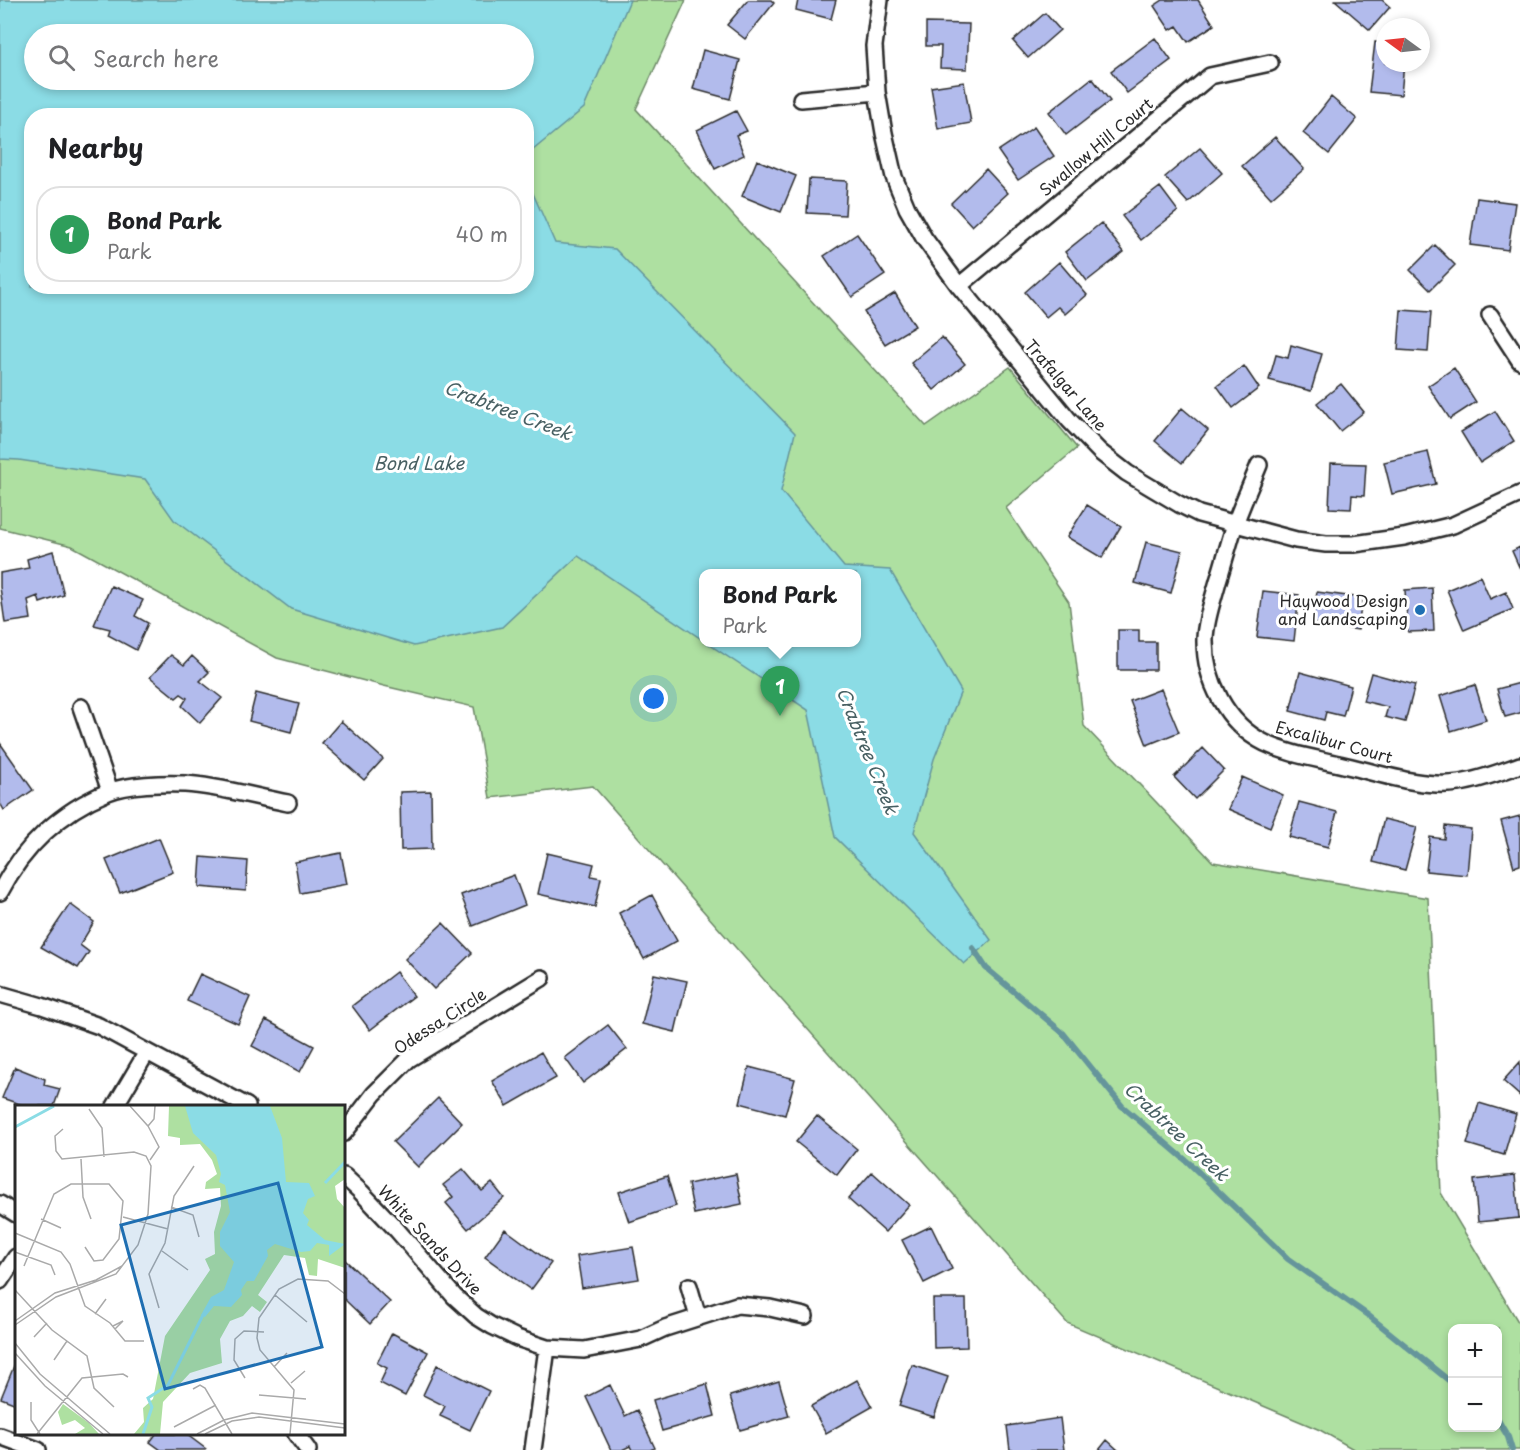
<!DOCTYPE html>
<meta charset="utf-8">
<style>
:root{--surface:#fff;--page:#f2f2f2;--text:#202124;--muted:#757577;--line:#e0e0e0;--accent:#1f6fb2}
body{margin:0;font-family:"Playpen Sans",sans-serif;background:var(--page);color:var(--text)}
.controls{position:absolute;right:18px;bottom:18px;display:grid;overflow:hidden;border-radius:12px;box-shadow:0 3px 9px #0003}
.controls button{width:54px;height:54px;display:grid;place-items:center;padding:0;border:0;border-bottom:2px solid var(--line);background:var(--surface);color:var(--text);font:30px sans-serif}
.compass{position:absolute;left:1376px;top:18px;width:54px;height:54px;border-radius:50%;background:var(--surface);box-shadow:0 3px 9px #0003;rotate:285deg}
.you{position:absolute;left:654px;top:699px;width:21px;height:21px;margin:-15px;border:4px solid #fff;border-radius:50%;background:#1a73e8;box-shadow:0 0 0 9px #1a73e833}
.badge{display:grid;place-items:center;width:39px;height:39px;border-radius:50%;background:var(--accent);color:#fff;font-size:20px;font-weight:700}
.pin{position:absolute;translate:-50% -50px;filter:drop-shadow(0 2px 3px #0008)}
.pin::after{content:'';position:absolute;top:32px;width:21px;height:18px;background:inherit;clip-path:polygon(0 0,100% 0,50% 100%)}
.popup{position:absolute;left:699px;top:569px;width:162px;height:78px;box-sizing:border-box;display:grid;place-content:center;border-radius:12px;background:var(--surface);filter:drop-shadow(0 2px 4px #0005);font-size:20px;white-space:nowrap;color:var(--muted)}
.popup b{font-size:22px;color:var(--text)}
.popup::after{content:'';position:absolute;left:50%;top:100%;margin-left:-12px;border:12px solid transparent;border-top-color:var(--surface)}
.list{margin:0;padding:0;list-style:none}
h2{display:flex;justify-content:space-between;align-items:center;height:78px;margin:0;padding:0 24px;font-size:26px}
h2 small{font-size:20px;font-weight:400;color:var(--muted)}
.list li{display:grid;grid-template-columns:39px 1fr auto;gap:18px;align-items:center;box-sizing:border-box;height:96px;margin:0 12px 12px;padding:0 12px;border:2px solid var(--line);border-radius:24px}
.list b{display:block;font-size:22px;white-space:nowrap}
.list p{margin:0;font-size:20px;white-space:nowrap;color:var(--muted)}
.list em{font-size:20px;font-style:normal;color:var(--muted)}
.icon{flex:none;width:33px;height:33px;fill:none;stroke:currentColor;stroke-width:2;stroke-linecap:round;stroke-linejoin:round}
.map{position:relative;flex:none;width:1520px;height:1450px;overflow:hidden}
.search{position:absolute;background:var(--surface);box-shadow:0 3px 9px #0003;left:24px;top:24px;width:510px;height:66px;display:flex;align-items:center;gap:15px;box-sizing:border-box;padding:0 21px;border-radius:33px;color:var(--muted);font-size:22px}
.panel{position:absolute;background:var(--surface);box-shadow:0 3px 9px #0003;left:24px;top:108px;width:510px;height:186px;border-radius:24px}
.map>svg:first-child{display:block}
.green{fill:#aee0a1;stroke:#6c8666;stroke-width:1.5;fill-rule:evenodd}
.water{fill:#8bdce5;stroke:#65959b;stroke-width:1.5;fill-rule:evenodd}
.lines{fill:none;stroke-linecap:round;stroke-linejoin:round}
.stream{stroke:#65959b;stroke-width:6}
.building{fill:#b2bbec;stroke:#2b2b2b;stroke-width:1.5}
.minor-casing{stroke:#2b2b2b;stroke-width:20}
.minor{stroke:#fff;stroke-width:15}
.poi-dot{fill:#1f6fb2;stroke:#fff;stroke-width:2}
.labels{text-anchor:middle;stroke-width:6;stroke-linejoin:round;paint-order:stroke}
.street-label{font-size:16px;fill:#2b2b2b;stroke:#fff}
.poi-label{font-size:16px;fill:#2b2b2b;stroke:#fff;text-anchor:end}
.water-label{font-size:18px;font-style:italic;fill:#486063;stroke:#fff}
.inset-river{fill:none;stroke:#8bdce5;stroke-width:3}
.inset-road{fill:none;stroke:#aaa;stroke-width:1.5}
.view{fill:#1f6fb2;fill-opacity:0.15;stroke:#1f6fb2;stroke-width:3}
.inset-edge{fill:none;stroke:#2b2b2b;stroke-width:3}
</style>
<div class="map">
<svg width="1520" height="1450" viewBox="0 0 1520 1450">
<rect width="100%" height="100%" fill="#fff"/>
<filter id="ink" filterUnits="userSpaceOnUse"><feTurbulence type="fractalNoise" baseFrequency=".0167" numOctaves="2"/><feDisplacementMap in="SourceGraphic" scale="12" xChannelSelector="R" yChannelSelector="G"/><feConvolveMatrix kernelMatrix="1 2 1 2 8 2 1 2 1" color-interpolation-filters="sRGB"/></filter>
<g filter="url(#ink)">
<path class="green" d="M0,0H686L636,109L926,426L1010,367L1077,448L1006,508L1069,602L1084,726L1213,862L1428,898L1441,1193L1520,1325V1450H1355L1320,1430L1067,1323L593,786L490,798L474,707L384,686L277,658L72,546L0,528ZM34,34H524V80H34ZM32,116H526V286H32ZM704,574H856V642H704ZM1452,1328H1498V1428H1452Z"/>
<path class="water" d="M0,0H630L584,108L527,155L526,116H32V286H526L527,180L555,243L615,249L795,433L781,491L844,567L890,570L961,691L934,759L914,832L991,940L964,964L835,837L808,710L707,643L856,642V574H704L703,640L578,556L502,627L414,646L291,609L174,520L145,479L19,460L0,459ZM34,34H524V80H34Z"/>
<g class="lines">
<path class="stream" d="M973,948L986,968L1063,1033L1122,1106L1189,1163L1288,1259L1369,1316L1452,1383
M1498,1420L1508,1437L1512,1450"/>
</g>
<path class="building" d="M748,0H771L774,3L745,39L727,25Z
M798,0H836L831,19L796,10Z
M1163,0H1198L1214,25L1188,42L1177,26L1170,30L1154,6Z
M1335,0H1382L1390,7L1370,30Z
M1045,13L1060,30L1028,58L1013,41Z
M926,23L969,24L967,69L940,68L941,46H926Z
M1155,38L1171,60L1127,93L1111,71Z
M1375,42L1385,43V63H1404L1401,95L1369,92Z
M703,50L740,60L730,99L693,89Z
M1092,78L1110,101L1066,135L1049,112Z
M964,82L971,123L938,129L931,87Z
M1331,97L1357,119L1329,154L1303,133Z
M736,111L747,131L736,135L744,155L715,169L697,130Z
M1034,127L1054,156L1018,180L998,151Z
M1275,137L1304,169L1271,198L1242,166Z
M1200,148L1222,173L1188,203L1165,177Z
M757,160L796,176L781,212L742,196Z
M986,169L1008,193L972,226L951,203Z
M809,179L847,181L845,215L807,213Z
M1160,187L1178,211L1141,240L1122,216Z
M1477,198L1515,203L1508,250L1470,245Z
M1101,223L1124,252L1087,281L1065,252Z
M857,234L885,275L852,297L824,256Z
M1435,245L1455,265L1430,290L1410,270Z
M1059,262L1087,295L1065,314L1058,307L1046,317L1025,292Z
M895,293L915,326L885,344L864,312Z
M1401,310L1431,312L1428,352L1398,350Z
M942,337L965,364L934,390L911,363Z
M1291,345L1322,354L1311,391L1269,380L1276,355L1288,358Z
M1244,366L1259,388L1233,408L1217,386Z
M1454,368L1476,402L1450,419L1428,386Z
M1341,384L1364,412L1340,431L1317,403Z
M1182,408L1208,430L1182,463L1155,441Z
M1495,411L1514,441L1480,463L1461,432Z
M1428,452L1436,484L1392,494L1384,462Z
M1331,463L1366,464L1364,496L1352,495L1351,509L1329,508Z
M1087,505L1121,526L1102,558L1067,537Z
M1146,542L1182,551L1171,593L1135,583Z
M1520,547V569L1512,551Z
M53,551L64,595L40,603L38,596L28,600L31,619L5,623L0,587V573L29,568L27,559Z
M1480,576L1490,599L1506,592L1513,609L1464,630L1447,590Z
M111,586L143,600L135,616L148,623L136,650L108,635L110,629L94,625Z
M1432,588L1434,631L1408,632L1405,590Z
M1263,591L1299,595L1294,641L1257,637Z
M1317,592L1362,598L1358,630L1312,623Z
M1118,630H1139V642H1156V670H1118Z
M171,655L184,665L192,656L209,672L200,681L222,698L200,723L182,706L187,698L181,694L176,698L150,677Z
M1300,672L1351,686L1343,716L1326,712L1324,720L1290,711Z
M1371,673L1415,685L1405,722L1385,717L1388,707L1363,701Z
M1520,683V713L1505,717L1497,689Z
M1475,685L1486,720L1451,731L1440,696Z
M1161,689L1179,732L1147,745L1130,701Z
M256,693L299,704L291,732L249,721Z
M341,721L383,759L364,780L322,743Z
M0,743L33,790L4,810L0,803Z
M1203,748L1224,770L1195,799L1174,777Z
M1242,777L1283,795L1270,827L1228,809Z
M431,791L432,849L401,850L400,792Z
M1299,802L1337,812L1328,847L1289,837Z
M1520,816V865L1514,867L1501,821Z
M1384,819L1417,827L1405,870L1373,862Z
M1445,826L1471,829L1467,875L1426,871L1430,837L1444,839Z
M159,838L173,872L120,893L106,860Z
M341,853L347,884L300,893L295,862Z
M547,853L594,864L591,876L601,878L595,907L538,894Z
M201,857L248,861L246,891L199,887Z
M514,875L525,905L473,926L461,895Z
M652,895L677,941L644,959L619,913Z
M70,904L94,922L80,945L89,952L78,968L41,947Z
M443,923L472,953L434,989L405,959Z
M396,972L414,996L370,1030L352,1006Z
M200,974L250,997L238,1024L187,1001Z
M654,974L687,981L675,1032L642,1024Z
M266,1020L314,1046L300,1072L252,1046Z
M608,1025L627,1049L583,1083L565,1058Z
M541,1052L556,1078L507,1106L492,1081Z
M1520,1062V1096L1503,1081Z
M15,1067L45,1079L44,1085L60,1089L54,1106H25L2,1098Z
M749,1067L795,1079L785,1115L740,1103Z
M438,1098L462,1123L418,1167L393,1142Z
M1479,1103L1516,1114L1504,1155L1467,1144Z
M817,1116L857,1149L837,1175L796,1142Z
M463,1169L482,1191L492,1183L504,1198L468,1229L446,1203L453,1197L443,1185Z
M872,1172L909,1205L885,1232L848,1199Z
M736,1174L742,1204L694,1214L688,1184Z
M1515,1175L1519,1218L1478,1222L1474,1180Z
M667,1176L676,1206L629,1222L619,1192Z
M931,1226L952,1269L924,1283L902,1240Z
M505,1229L551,1263L531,1290L485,1257Z
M633,1247L639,1279L582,1288L577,1256Z
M345,1260L390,1302L370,1324L344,1299V1262Z
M933,1299H966L967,1347L934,1348Z
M392,1333L428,1352L405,1396L380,1383L387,1368L377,1363Z
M16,1361V1404L1,1398Z
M437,1365L489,1391L470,1430L440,1416L445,1406L423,1395Z
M912,1365L948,1377L934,1417L899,1406Z
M857,1380L872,1407L826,1433L811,1406Z
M779,1381L789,1416L740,1430L730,1396Z
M707,1384L715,1416L662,1431L653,1400Z
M610,1385L625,1416L637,1410L655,1448L650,1450H632L630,1446L622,1450H611L586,1397Z
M1060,1418L1064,1450H1010L1007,1426Z
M156,1434H186L206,1449L205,1450H161L150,1442Z
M1107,1440L1118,1450H1099Z"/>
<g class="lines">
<g class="minor-casing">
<path id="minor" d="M880,0L874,46L877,92L884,133L894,177L907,208L924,238L959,286L1069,420L1100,452L1127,473L1152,488L1179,504L1199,514L1296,540L1326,544H1354L1404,537L1453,525L1520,494
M801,99L877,92
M959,286L1210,76L1270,63
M1490,315L1520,361
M1259,465C1251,485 1242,504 1235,524C1229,543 1224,562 1218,581C1213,600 1206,618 1205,638C1204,679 1226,724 1265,743C1288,754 1314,758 1339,764C1376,772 1422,789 1459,783C1480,780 1500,772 1520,765
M81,707L110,791
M0,892C23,847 61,811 108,792C128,784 164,783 185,784C219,786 255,797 288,803
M0,994L42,1006L99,1026L247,1106
M115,1106L147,1052
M344,1133L374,1094L409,1059L542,978
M344,1176L361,1192L397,1230L454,1296L476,1316L492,1326L517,1338L547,1348L584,1350L641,1339L665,1328L737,1305L770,1308L805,1316
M0,1204L16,1214
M0,1281L16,1257
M689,1286L698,1317
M296,1434L308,1450
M0,1436L38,1450
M533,1450L547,1348"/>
</g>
<use href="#minor" class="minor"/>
</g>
</g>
<circle class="poi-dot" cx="1420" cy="610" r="6"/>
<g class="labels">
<g class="street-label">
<text transform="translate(1096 147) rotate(-40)" y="6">Swallow Hill Court</text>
<text transform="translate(1066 385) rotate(49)" y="6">Trafalgar Lane</text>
<text transform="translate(1334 742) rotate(15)" y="6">Excalibur Court</text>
<text transform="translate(440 1021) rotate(-33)" y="6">Odessa Circle</text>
<text transform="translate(430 1240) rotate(47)" y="6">White Sands Drive</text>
</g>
<g class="poi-label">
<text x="1408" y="607">Haywood Design<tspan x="1408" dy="18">and Landscaping</tspan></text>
</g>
<g class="water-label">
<text transform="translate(508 411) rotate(21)" y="6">Crabtree Creek</text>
<text x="419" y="470">Bond Lake</text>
<text transform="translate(867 751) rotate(68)" y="6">Crabtree Creek</text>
<text transform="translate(1176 1132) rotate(43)" y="6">Crabtree Creek</text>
</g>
</g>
<g transform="translate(15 1105)">
<rect width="330" height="330" fill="#fff"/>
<path d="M154,1H330V74L320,81L322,94L330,103V163L303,154L302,171L294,170L290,153L269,150L243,190L252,197L245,207L237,201L228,211L215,216L205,234L207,258L175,268L148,297L145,329H119L129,317L128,303L138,294L150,231L195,165L190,154L200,149L199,127L206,101L205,83L190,84L191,77L202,69L197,55L185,39L165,40V33L153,31ZM48,299L74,318L84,329H60L70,323L60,315L47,320L43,307Z" fill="#aee0a1"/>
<path d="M170,1H255L267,33L271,77L294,78L300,91L293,94L288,108L294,115L292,120L310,135L330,139L314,151V140L302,138L295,146L286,147L260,139L252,145L253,151L239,176H232L226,185L227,190L216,202L199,201L190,212L186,210L196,192L209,185L219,157L205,141V127L215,107L210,80L204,77L206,69L201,50L178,28Z" fill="#8bdce5"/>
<path class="inset-river" d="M0,22L39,1M310,78L330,57M128,329L137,302L133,293L153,280L188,210"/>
<path class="inset-road" d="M115,1L133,21L139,14L140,1M74,4L87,23L89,52M133,21L144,42L135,55M66,54L68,92L76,114M156,102L178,110L184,132M108,112L153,124M26,114L46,123M0,128L46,147L55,159L70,201L95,218L110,236H129M147,146L173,165M0,147L36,160L40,170M9,161L39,89L56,79H94L108,96L104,134L88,155L79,156L70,142M0,185L37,225L72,251L79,283L99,302M260,190L292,217M144,203L134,169L150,138L159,91L179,61M80,209L91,194M0,216L40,188L81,175L107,161M0,220L41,192L101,169L123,140L133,109L136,61L131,51L119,47L47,54L41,46L40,31L48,24M98,221L108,216L100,224M19,232L32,218M0,238L25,269L95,329M0,248L30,281L88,329M39,255L52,236M259,262L272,248M230,273L219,255L220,234L229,226L249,227M276,278L290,266M178,284L185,280L190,283L217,329M244,290L291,294M16,297V315L25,329M159,322L201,300M22,329L67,273L108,269L113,272M182,329L209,315L237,308L330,319M190,329L217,316L244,312L330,323M275,329L279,285L245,245L242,233L244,213L264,184L283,174L313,176L330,189"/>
<path class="view" d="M263,78L307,242L150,284L106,120Z"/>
<rect width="330" height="330" class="inset-edge"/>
</g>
</svg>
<div class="controls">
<button>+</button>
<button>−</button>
</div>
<svg class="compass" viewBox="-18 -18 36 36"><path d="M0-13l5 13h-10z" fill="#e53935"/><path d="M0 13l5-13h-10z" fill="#757577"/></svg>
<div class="you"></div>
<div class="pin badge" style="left:780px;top:716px;background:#2e9e5b">1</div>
<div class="popup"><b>Bond Park</b>Park</div>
<div class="search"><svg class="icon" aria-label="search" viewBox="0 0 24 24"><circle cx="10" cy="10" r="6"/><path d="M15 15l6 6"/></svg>Search here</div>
<section class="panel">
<h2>Nearby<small></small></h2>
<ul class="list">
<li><span class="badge" style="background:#2e9e5b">1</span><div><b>Bond Park</b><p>Park</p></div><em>40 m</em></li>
</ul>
</section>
</div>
